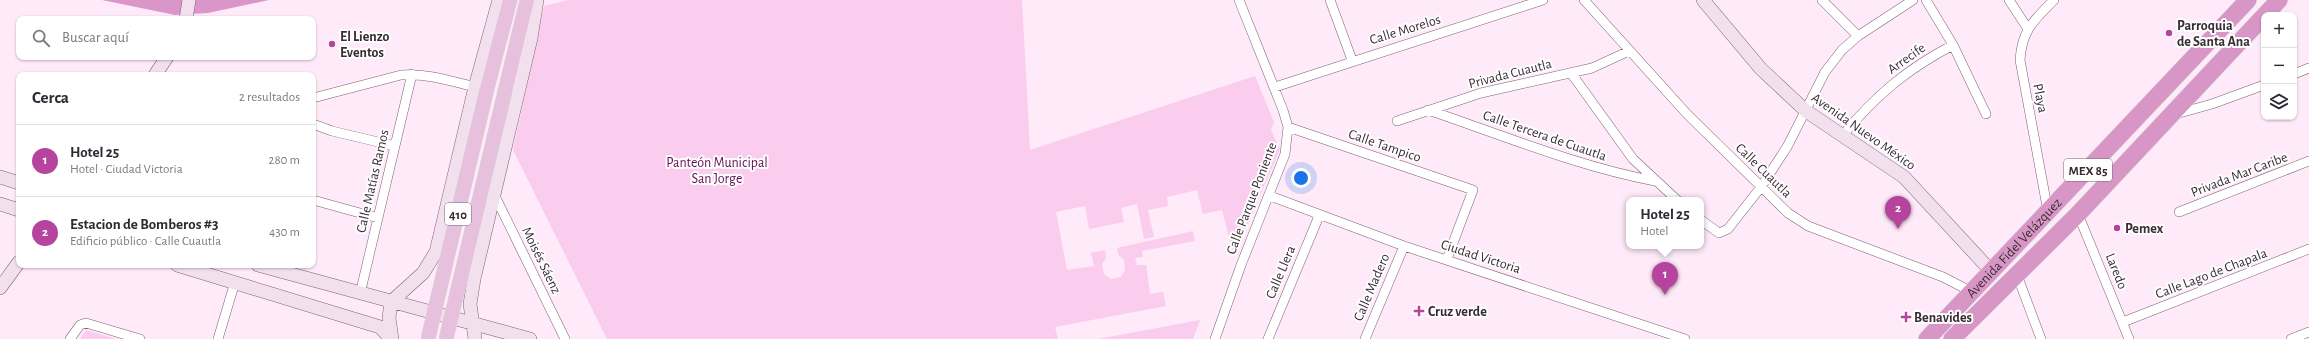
<!DOCTYPE html>
<html lang="es">
<meta charset="utf-8">
<style>
:root{--surface:#fff;--page:#f2f2f3;--text:#2b2b33;--muted:#7c7c81;--line:#e1e1e2;--accent:#b6449f}
body{margin:0;font-family:"Alegreya Sans",sans-serif;background:var(--page);color:var(--text)}
.controls{position:absolute;right:12px;top:12px;display:grid;overflow:hidden;border-radius:8px;box-shadow:0 1px 3px #0004}
.controls button{width:36px;height:36px;display:grid;place-items:center;padding:0;border:0;border-bottom:1px solid var(--line);background:var(--surface);color:var(--text);font:20px sans-serif}
.you{position:absolute;left:1301px;top:178px;width:14px;height:14px;margin:-10px;border:3px solid #fff;border-radius:50%;background:#1a73e8;box-shadow:0 0 0 6px #1a73e833}
.badge{display:grid;place-items:center;width:26px;height:26px;border-radius:50%;background:var(--accent);color:#fff;font-size:13px;font-weight:700}
.pin{position:absolute;translate:-50% -33px;filter:drop-shadow(0 1px 2px #0008)}
.pin::after{content:'';position:absolute;top:21px;width:14px;height:12px;background:inherit;clip-path:polygon(0 0,100% 0,50% 100%)}
.popup{position:absolute;left:1626px;top:197px;width:78px;height:52px;box-sizing:border-box;display:grid;place-content:center;border-radius:8px;background:var(--surface);filter:drop-shadow(0 1px 3px #0005);font-size:13px;white-space:nowrap;color:var(--muted)}
.popup b{font-size:15px;color:var(--text)}
.popup::after{content:'';position:absolute;left:50%;top:100%;margin-left:-8px;border:8px solid transparent;border-top-color:var(--surface)}
.list{margin:0;padding:0;list-style:none}
h2{display:flex;justify-content:space-between;align-items:center;height:52px;margin:0;padding:0 16px;font-size:17px}
h2 small{font-size:13px;font-weight:400;color:var(--muted)}
.list li{display:grid;grid-template-columns:26px 1fr auto;gap:12px;align-items:center;box-sizing:border-box;height:72px;padding:0 16px;border-top:1px solid var(--line)}
.list b{display:block;font-size:15px;white-space:nowrap}
.list p{margin:0;font-size:13px;white-space:nowrap;color:var(--muted)}
.list em{font-size:13px;font-style:normal;color:var(--muted)}
.icon{flex:none;width:22px;height:22px;fill:none;stroke:currentColor;stroke-width:2;stroke-linecap:round;stroke-linejoin:round}
.map{position:relative;flex:none;width:2309px;height:339px;overflow:hidden}
.search{position:absolute;background:var(--surface);box-shadow:0 1px 3px #0004;left:16px;top:16px;width:300px;height:44px;display:flex;align-items:center;gap:10px;box-sizing:border-box;padding:0 14px;border-radius:8px;color:var(--muted);font-size:15px}
.panel{position:absolute;background:var(--surface);box-shadow:0 1px 3px #0004;left:16px;top:72px;width:300px;height:196px;border-radius:8px}
.map>svg:first-child{display:block}
.green{fill:#facced}
.water{fill:#da96c8}
.lines{fill:none;stroke-linecap:round;stroke-linejoin:round}
.street-casing{stroke:#7d6175;stroke-width:10}
.secondary-casing{stroke:#7d6175;stroke-width:14}
.primary-casing{stroke:#d7d5d7;stroke-width:15}
.highway-casing{stroke:#d7d5d7;stroke-width:18}
.street{stroke:#fff;stroke-width:9}
.secondary{stroke:#f3e0ee;stroke-width:13}
.primary{stroke:#e7c0dd;stroke-width:14}
.highway{stroke:#d796c6;stroke-width:17}
.primary-bridge-casing{stroke:#d7d5d7;stroke-width:15;stroke-linecap:butt}
.primary-bridge{stroke:#e7c0dd;stroke-width:14}
.poi-dot{fill:#b6449f;stroke:#fefefe;stroke-width:1.5}
.labels{text-anchor:middle;stroke-width:4;stroke-linejoin:round;paint-order:stroke}
.shield{fill:#fefefe;stroke:#746b71;stroke-width:1}
.shield-label{font-size:13px;font-weight:bold;fill:#392c35}
.poi-label{font-size:14px;font-weight:bold;fill:#392c35;stroke:#fefefe;text-anchor:start}
.street-label{font-size:14px;fill:#392c35;stroke:#fefefe}
.park-label{font-size:14px;fill:#611253;stroke:#fefefe}
</style>
<div class="map">
<svg width="2309" height="339" viewBox="0 0 2309 339">
<rect width="100%" height="100%" fill="#feeaf8"/>
<path class="green" d="M568,0H1022L1030,150L1255,76L1274,122L1271,130L1280,149L1234,256L1222,210L1203,214L1197,190L1167,197L1168,206L1148,210L1154,237L1144,239L1137,204L1121,208L1124,222L1089,229L1085,206L1056,212L1067,270L1094,266L1091,253L1105,250L1106,258L1102,264L1104,274L1111,279L1121,277L1125,270L1124,260L1118,254L1117,248L1193,231L1195,241L1142,251L1143,257L1135,258L1137,265H1146L1150,294L1163,292L1166,306L1055,327L1058,339H607L513,150L544,6Z
M1200,320L1193,339H1098Z
M86,330L116,339H80Z"/>
<path class="water" d="M102,0H269L208,13L175,15Z"/>
<g class="lines">
<g class="street-casing">
<path id="street" d="M1330,0L1352,60
M1584,0L1687,114L1788,213L1808,226L1943,277L1972,292
M1822,0L1858,36
M1926,0L1953,45L1986,114
M2009,0L2028,29
M1571,73L1633,159L1677,200
M2294,74L2309,68
M1275,87L1543,0
M313,98L401,75C427,73 450,81 475,87
M1428,110C1502,135 1579,167 1655,181
M2176,114L2212,104L2264,85
M1397,121L1481,93L1592,68L1629,51
M313,124L332,131L395,146
M1288,127L1473,190L1447,259
M1842,136C1875,96 1907,69 1953,45
M494,194L565,339
M1270,196L1404,246L1685,339
M313,200L378,218
M2048,212L2020,60C2022,30 2034,20 2054,0
M2179,212L2309,161
M2078,214L2129,339
M1701,220L1719,233L1728,229L1761,187L1787,147L1825,72L1842,50L1858,36L1913,0
M2017,275L2041,339
M360,294L412,74
M2123,322L2309,249
M70,339L80,325L86,323L140,339
M218,339L235,282
M1215,339L1241,265L1285,154L1288,127L1283,110L1239,0
M1268,339L1319,216
M1365,339L1404,246
M2291,339L2309,332"/>
</g>
<g class="secondary-casing">
<path id="secondary" d="M1703,0L1761,69L1806,111L1904,177L1991,271
M186,19L189,0
M155,75L167,57
M0,177L19,183
M0,204L19,210
M177,265L380,327L391,339
M258,265L530,339
M0,288L19,262
M391,302L423,273L436,252L475,87L499,0
M391,302L389,318L392,339
M475,339L470,304L474,279L531,38L537,0"/>
</g>
<g class="primary-casing">
<path id="primary" d="M487,89L510,0
M505,91L527,0"/>
</g>
<g class="highway-casing">
<g id="highway">
<path d="M2265,15L2279,0"/>
<path id="s1" d="M1927,339L2248,0"/>
<path d="M1952,339L2078,214L2264,16"/>
</g>
</g>
<use href="#street" class="street"/>
<use href="#secondary" class="secondary"/>
<use href="#primary" class="primary"/>
<use href="#highway" class="highway"/>
<g class="primary-bridge-casing">
<path id="primary-bridge" d="M428,339L487,89
M446,339L505,91"/>
</g>
<use href="#primary-bridge" class="primary-bridge"/>
</g>
<g class="poi-dot">
<circle cx="2169" cy="33" r="4"/>
<circle cx="332" cy="44" r="4"/>
<circle cx="2117" cy="228" r="4"/>
<path d="M1417 305h4v4h4v4h-4v4h-4v-4h-4v-4h4z"/>
<path d="M1904 311h4v4h4v4h-4v4h-4v-4h-4v-4h4z"/>
</g>
<g class="labels">
<g class="shield">
<rect x="2064" y="159" width="48" height="22" rx="3"/>
<rect x="445" y="203" width="26" height="22" rx="3"/>
</g>
<g class="shield-label">
<text x="2088" y="175">MEX 85</text>
<text x="458" y="219">410</text>
</g>
<g class="poi-label">
<text x="2177" y="30">Parroquia<tspan x="2177" dy="16">de Santa Ana</tspan></text>
<text x="340" y="41">El Lienzo<tspan x="340" dy="16">Eventos</tspan></text>
<text x="2125" y="233">Pemex</text>
<text x="1428" y="316">Cruz verde</text>
<text x="1914" y="322">Benavides</text>
</g>
<g class="street-label">
<text transform="translate(1405 29) rotate(-17)" y="5">Calle Morelos</text>
<text transform="translate(1906 58) rotate(-35)" y="5">Arrecife</text>
<text transform="translate(1510 73) rotate(-14)" y="5">Privada Cuautla</text>
<text transform="translate(2041 98) rotate(79)" y="5">Playa</text>
<text transform="translate(1864 131) rotate(35)" y="5">Avenida Nuevo México</text>
<text transform="translate(1545 135) rotate(19)" y="5">Calle Tercera de Cuautla</text>
<text transform="translate(1385 145) rotate(19)" y="5">Calle Tampico</text>
<text transform="translate(1764 170) rotate(44)" y="5">Calle Cuautla</text>
<text transform="translate(2239 174) rotate(-21)" y="5">Privada Mar Caribe</text>
<text transform="translate(372 181) rotate(-77)" y="5">Calle Matías Ramos</text>
<text transform="translate(1251 198) rotate(-69)" y="5">Calle Parque Poniente</text>
<text dy="5" stroke="none"><textPath href="#s1" startOffset="126">Avenida Fidel Velázquez</textPath></text>
<text transform="translate(1481 256) rotate(18)" y="5">Ciudad Victoria</text>
<text transform="translate(542 260) rotate(64)" y="5">Moisés Sáenz</text>
<text transform="translate(2117 271) rotate(68)" y="5">Laredo</text>
<text transform="translate(1280 272) rotate(-67)" y="5">Calle Llera</text>
<text transform="translate(2211 273) rotate(-21)" y="5">Calle Lago de Chapala</text>
<text transform="translate(1371 287) rotate(-67)" y="5">Calle Madero</text>
</g>
<g class="park-label">
<text x="717" y="167">Panteón Municipal<tspan x="717" dy="16">San Jorge</tspan></text>
</g>
</g>
</svg>
<div class="controls">
<button>+</button>
<button>−</button>
<button><svg class="icon" aria-label="layers" viewBox="0 0 24 24"><path d="M12 4l9 5-9 5-9-5zM3 14l9 5 9-5"/></svg></button>
</div>
<div class="you"></div>
<div class="pin badge" style="left:1665px;top:295px">1</div>
<div class="popup"><b>Hotel 25</b>Hotel</div>
<div class="pin badge" style="left:1898px;top:229px">2</div>
<div class="search"><svg class="icon" aria-label="search" viewBox="0 0 24 24"><circle cx="10" cy="10" r="6"/><path d="M15 15l6 6"/></svg>Buscar aquí</div>
<section class="panel">
<h2>Cerca<small>2 resultados</small></h2>
<ul class="list">
<li><span class="badge">1</span><div><b>Hotel 25</b><p>Hotel · Ciudad Victoria</p></div><em>280 m</em></li>
<li><span class="badge">2</span><div><b>Estacion de Bomberos #3</b><p>Edificio público · Calle Cuautla</p></div><em>430 m</em></li>
</ul>
</section>
</div>
